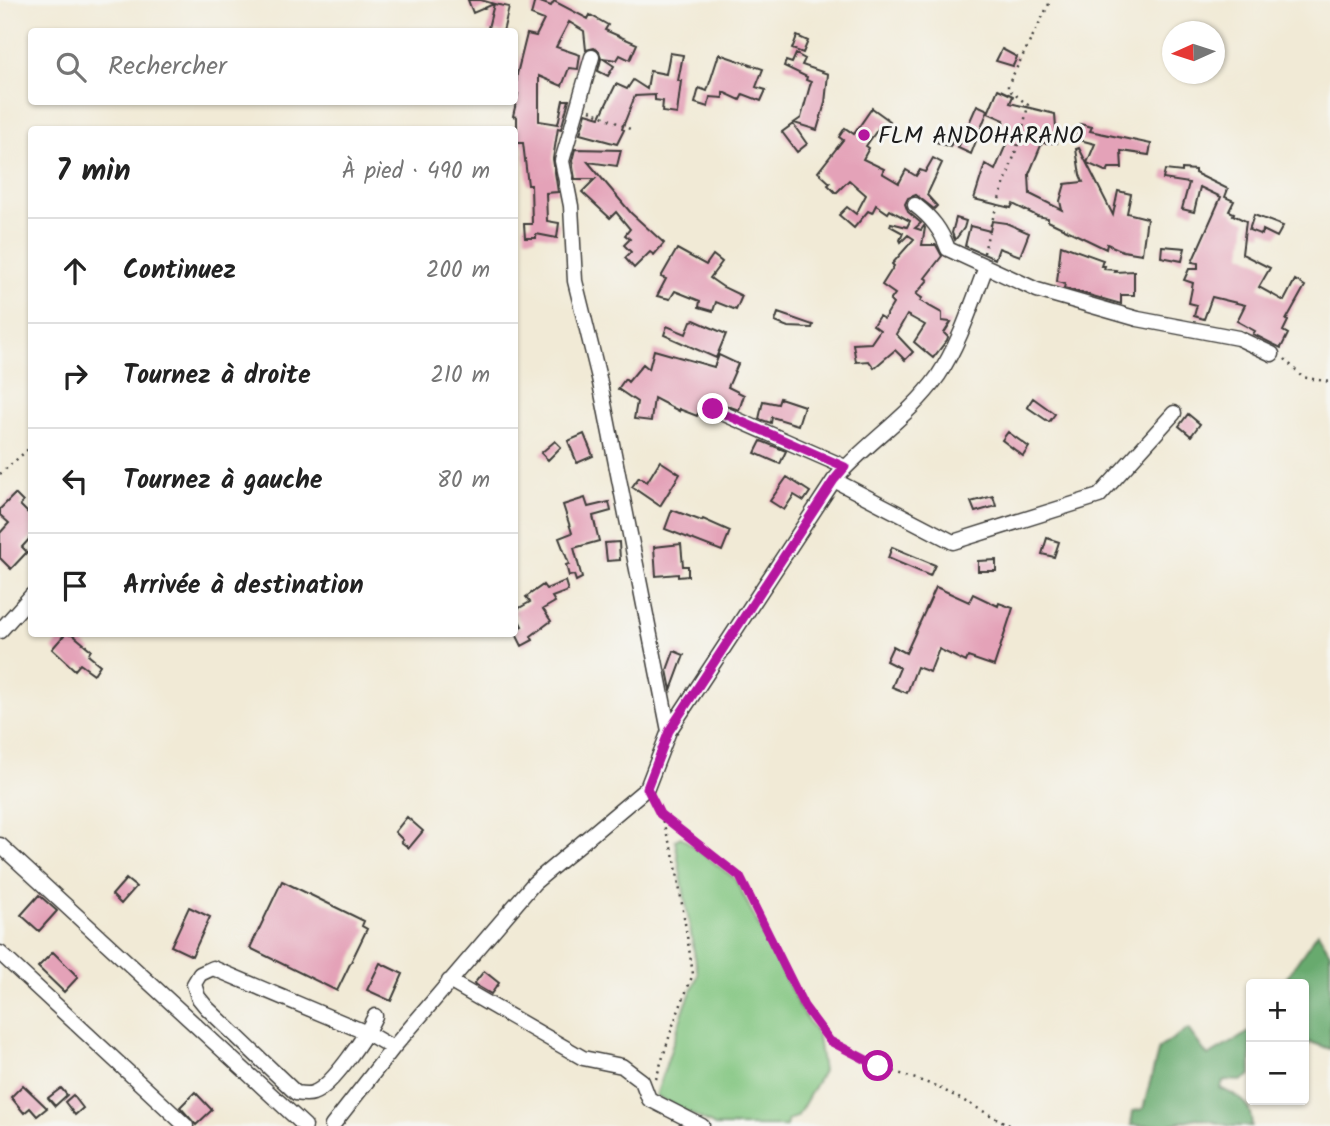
<!DOCTYPE html>
<html lang="fr">
<meta charset="utf-8">
<style>
:root{--surface:#fff;--page:#f2f2f2;--text:#222;--muted:#767676;--line:#e0e0e0}
body{margin:0;font-family:Kalam,sans-serif;background:var(--page);color:var(--text)}
.controls{position:absolute;right:21px;bottom:21px;display:grid;overflow:hidden;border-radius:7px;box-shadow:0 2px 5px #0004}
.controls button{width:63px;height:63px;display:grid;place-items:center;padding:0;border:0;border-bottom:2px solid var(--line);background:var(--surface);color:var(--text);font:35px sans-serif}
.compass{position:absolute;left:1162px;top:21px;width:63px;height:63px;border-radius:50%;background:var(--surface);box-shadow:0 2px 5px #0004;rotate:267deg}
.stop{position:absolute;width:21px;height:21px;margin:-16px;border:5px solid #b5179e;border-radius:50%;background:#fff}
.stop.end{background:#b5179e;border-color:#fff;box-shadow:0 2px 7px #0008}
.list{margin:0;padding:0;list-style:none}
h2{display:flex;justify-content:space-between;align-items:center;height:91px;margin:0;padding:0 28px;font-size:30px}
h2 small{font-size:23px;font-weight:400;color:var(--muted)}
.list li{display:grid;grid-template-columns:46px 1fr auto;gap:21px;align-items:center;box-sizing:border-box;height:105px;padding:0 28px;border-top:2px solid var(--line)}
.list b{display:block;font-size:26px;white-space:nowrap}
.list em{font-size:23px;font-style:normal;color:var(--muted)}
.icon{flex:none;width:38px;height:38px;fill:none;stroke:currentColor;stroke-width:2;stroke-linecap:round;stroke-linejoin:round}
.map{position:relative;flex:none;width:1330px;height:1126px;overflow:hidden}
.search{position:absolute;background:var(--surface);box-shadow:0 2px 5px #0004;left:28px;top:28px;width:490px;height:77px;display:flex;align-items:center;gap:18px;box-sizing:border-box;padding:0 24px;border-radius:7px;color:var(--muted);font-size:26px}
.panel{position:absolute;background:var(--surface);box-shadow:0 2px 5px #0004;left:28px;top:126px;width:490px;height:511px;border-radius:7px}
.map>svg:first-child{display:block}
.green{fill:#81c57f;stroke:#4e704e;stroke-width:2}
.forest{fill:#68aa6e;stroke:#426345;stroke-width:2}
.building{fill:#e4a2b8}
.lines{fill:none;stroke-linecap:round;stroke-linejoin:round}
.minor-casing{stroke:#3c3b38;stroke-width:17}
.path{stroke:#3c3b38;stroke-width:2.5;stroke-dasharray:2 5;stroke-linecap:butt}
.minor{stroke:#fff;stroke-width:14}
.route{stroke:#b5179e;stroke-width:9}
.poi-dot{fill:#b5179e;stroke:#f6f6f2;stroke-width:2.5}
.labels{text-anchor:middle;stroke-width:6;stroke-linejoin:round;paint-order:stroke}
.poi-label{font-size:24px;fill:#1c1c1c;stroke:#f6f6f2;text-anchor:start}
</style>
<div class="map">
<svg width="1330" height="1126" viewBox="0 0 1330 1126">
<rect width="100%" height="100%" fill="#f6f6f2"/>
<filter id="ink" filterUnits="userSpaceOnUse"><feTurbulence type="fractalNoise" baseFrequency=".0143" numOctaves="2"/><feDisplacementMap in="SourceGraphic" scale="14" xChannelSelector="R" yChannelSelector="G"/><feConvolveMatrix kernelMatrix="1 2 1 2 8 2 1 2 1" color-interpolation-filters="sRGB"/></filter>
<filter id="wash" filterUnits="userSpaceOnUse"><feTurbulence type="fractalNoise" baseFrequency=".00686" numOctaves="4" result="noise"/><feDisplacementMap in="SourceGraphic" scale="28" xChannelSelector="R" yChannelSelector="G"/><feGaussianBlur stdDeviation="1.57" result="paint"/><feColorMatrix in="noise" values="0 0 0 0 0 0 0 0 0 0 0 0 0 0 0 0 0 1.4 0 .05"/><feComposite in="paint" operator="in"/></filter>
<g filter="url(#wash)">
<rect width="100%" height="100%" fill="#f1ead6"/>
<path class="green" d="M681,837L735,879L799,1006L818,1037L823,1071L797,1117L788,1120L786,1126H715L656,1096L684,1009L698,975L675,840Z"/>
<path class="forest" d="M1318,932L1330,953V1049L1310,1042L1304,1051V984H1282Z
M1188,1029L1208,1056L1251,1031V1075L1241,1081L1224,1080L1220,1088C1241,1099 1250,1099 1252,1126H1231L1197,1118L1164,1126L1131,1125L1133,1111L1143,1109L1159,1048Z"/>
<g id="blocks">
<path class="building" d="M468,0H481L494,4L473,13Z
M535,0L551,6L554,1L588,19L590,15L608,25L605,30L637,44L630,60L620,55L617,60L602,58L614,66L608,76L598,71L601,59L599,51L594,48L586,50L584,31L569,22L556,47L580,55L578,69L569,68L562,86L539,76V121L558,124L563,100H569L561,129L558,128L553,159L558,192L546,193L547,221L559,223L557,238L536,234V238H525L524,224H532L531,185H528L523,143H517V117L513,116L518,94H516L517,74L527,34L536,36L544,20L531,15Z
M494,4L509,7L503,32H487Z
M797,36L808,41L803,53L792,49Z
M1002,49L1017,57L1013,66L996,61Z
M670,53L683,55L678,81H681L677,114L662,112L663,101L655,100V95L635,96L622,129L624,130L617,144L580,134L586,113L600,117L616,84L627,89L633,80L647,89L650,71L666,74Z
M719,54L763,69L756,87L766,90L761,101L743,94L740,100L723,92V98L710,97L708,107L695,103L699,88L707,91Z
M796,54L805,59L802,65L828,74L825,103L817,130L794,123L801,118L811,82L806,80L807,77L784,66L786,61L792,63Z
M998,89L1013,96L1010,103L1055,114L1057,143H1042L1029,174L1030,194L1062,210L1060,201L1065,184L1083,182L1080,175L1076,149L1079,148L1113,215L1118,191L1131,194L1127,213L1147,218L1142,254L1123,251L1107,244L1106,249L1048,221V218L1037,216L1013,204L1011,208L974,199L985,164L995,170L1011,133L1000,130L1004,120L988,113Z
M977,105L988,110L971,154L958,148Z
M872,108L890,121L884,130L880,126L866,146L869,148L863,159L884,169L882,173L899,183L906,170L916,176L920,170L925,172L933,158L942,163L927,195L937,206L934,209L916,195L908,198L905,204L908,212L921,223L915,228L921,230L924,226L925,228L922,245H936L942,256L925,278L928,280L916,294L922,298L920,301L942,313V321L951,322L944,333L948,337L947,340L933,358L914,342L925,325L907,315L896,334L913,352L905,360L895,350L874,368L869,361L856,362L853,344L871,343L880,330L873,325L879,316L884,319L893,304L890,301L895,294L882,285L894,266L892,264L914,239L908,235L901,242L900,240L903,233L890,226L891,223L907,227L910,221L890,210L888,213L876,205L872,213L868,211L854,228L839,215L847,207L856,214L866,195L849,180L836,193L828,185L830,183L818,172L843,140L839,137L845,128L854,134Z
M793,124L807,144L797,152L782,132Z
M1080,124L1092,127L1090,131L1151,144L1149,155L1121,151L1122,168H1109L1107,172L1087,163L1095,144L1076,139Z
M940,132L954,137L950,147L936,142Z
M575,149L621,150L617,166L588,162L631,213L664,243L654,255L650,252L634,268L625,258L631,252L624,245L630,239L625,235L630,229L616,212L610,218L582,192L595,179H575L572,161Z
M1182,169L1195,170V173L1228,189L1225,197L1234,201L1229,211L1234,213L1233,215L1246,221L1242,254L1270,268L1259,287L1284,301L1295,280L1305,286L1286,320L1288,321L1283,331L1288,334L1281,348L1253,334L1255,331L1237,321L1245,305L1212,297L1204,319L1194,316L1197,305L1189,303L1193,283L1184,280L1189,269H1198V263L1192,262L1221,197L1200,187L1194,212L1182,209L1189,183L1163,179L1165,170L1182,172Z
M1254,215L1283,226L1277,237L1263,230L1262,235L1249,230Z
M956,218L966,221L964,228L955,240L952,233Z
M992,221L1006,223L1029,233L1020,256L999,248L995,259L965,246L970,226L990,231Z
M1061,245L1103,260L1101,266H1105L1104,269L1116,270L1115,272L1134,271V295H1121V304L1064,288L1065,284L1057,282Z
M1162,246L1185,248L1182,261L1161,257Z
M677,249L706,265L713,255L722,262L710,278L723,287L742,296L736,310L716,302L713,311L699,307L700,301L675,291L670,299L657,296L666,279L661,277Z
M778,313L813,325L812,328L788,327L775,322Z
M694,320L726,334L716,358L664,335L667,326L686,334L691,321Z
M654,350L714,367L719,355L738,364L728,387L744,395L739,410L711,400L706,402L703,401L697,416L679,409V411L654,398L651,421L634,419L637,402L618,389L625,379L628,382L643,364L649,369Z
M780,398L804,406L798,425L772,417L771,423L759,419L763,401L778,404Z
M1033,398L1055,414L1049,422L1027,407Z
M1188,414L1200,424L1191,436L1179,426Z
M1008,432L1029,447L1023,456L1002,440Z
M584,434L593,456L577,463L568,441Z
M555,441L561,447L548,460L541,453Z
M761,441L786,451L780,464L755,453Z
M660,461L680,474L660,506L632,487L639,477L647,482Z
M787,477L810,492L804,501L794,495L784,510L770,501Z
M15,494L23,502L20,505L32,517V536L22,547L27,552L11,569L0,558V533L9,523L0,515V509Z
M993,496L996,506L975,512L971,502Z
M585,498L588,507L609,502L611,511L593,516L599,541L574,548L582,578L576,581L574,575L569,576L566,565L569,564L559,538L572,533L563,505Z
M672,510L702,521L703,519L730,531L722,551L665,529Z
M1047,538L1059,542L1054,557L1042,554Z
M619,542L620,560L607,561L605,543Z
M681,544L683,566H688V576L678,577V574L656,576L654,547Z
M892,547L935,565L930,576L888,558Z
M996,560V571H978V561Z
M565,581L568,591L552,597L555,602L543,609L551,621L531,636L533,640L522,646L514,630L522,626L514,611L530,602L526,597L543,585L546,589Z
M936,587L969,602L973,594L998,606L999,603L1013,608L994,666L968,657L966,662L939,649L930,672L917,667L907,693L892,687L900,668L886,661L893,646L906,653Z
M65,634H72L91,650L88,655L100,665L94,674L80,664L75,670L52,649Z
M674,651L684,655L671,690L667,670Z
M407,817L423,831L409,848L401,842L403,840L395,832Z
M126,879L136,887L121,904L112,895Z
M282,881L364,921L362,926L367,929L337,991L250,948Z
M39,895L57,911L39,931L21,915Z
M189,907L210,917L192,956L171,946Z
M53,952L78,977L64,992L38,967Z
M380,963L403,974L391,1001L367,990Z
M484,971L499,983L491,994L474,984Z
M23,1085L47,1108L37,1116L30,1108L24,1113L11,1097Z
M61,1088L67,1095L55,1106L48,1098Z
M195,1092L212,1110L196,1125L180,1107Z
M73,1095L83,1108L75,1115L65,1102Z"/>
</g>
</g>
<g filter="url(#ink)">
<use href="#blocks" fill-opacity="0" stroke="#3c3b38" stroke-width="2"/>
<g class="lines">
<g class="minor-casing">
<path id="minor" d="M592,57L562,161L571,206L575,281L599,378L669,731
M915,205C932,218 941,230 948,249L1037,290L1138,319L1238,338L1272,354
M713,409L845,467
M834,480L953,542L1099,496L1174,413
M0,631L32,595
M0,845L305,1126
M0,953L186,1126
M449,981L583,1058L622,1066L642,1081L649,1099L702,1126
M375,1016C367,1034 332,1087 313,1093C308,1095 302,1094 296,1093L207,1008L198,997L194,984L200,974L213,968L367,1033L393,1048
M332,1126L393,1048L534,883L647,788L669,731L834,480C866,443 910,416 938,376C960,343 972,303 986,267"/>
</g>
<path class="path" d="M590,110L634,131
M984,253C994,202 1018,157 1028,105L1008,89V85L1051,0
M1285,359L1302,377L1330,382
M0,474L32,446
M652,798L660,814L740,877L804,1006L830,1041L878,1066L936,1086L1011,1126
M656,1079L673,1025L693,974L675,860L661,816"/>
<use href="#minor" class="minor"/>
</g>
</g>
<g class="lines" filter="url(#ink)">
<path class="route" d="M713,409L845,467L834,480L669,731L647,788L660,814L740,877L804,1006L830,1041L878,1066"/>
</g>
<circle class="poi-dot" cx="864" cy="135" r="7"/>
<g class="labels">
<g class="poi-label">
<text x="878" y="143">FLM ANDOHARANO</text>
</g>
</g>
</svg>
<div class="controls">
<button>+</button>
<button>−</button>
</div>
<svg class="compass" viewBox="-18 -18 36 36"><path d="M0-13l5 13h-10z" fill="#e53935"/><path d="M0 13l5-13h-10z" fill="#767676"/></svg>
<div class="stop" style="left:878px;top:1066px"></div>
<div class="stop end" style="left:713px;top:409px"></div>
<div class="search"><svg class="icon" aria-label="search" viewBox="0 0 24 24"><circle cx="10" cy="10" r="6"/><path d="M15 15l6 6"/></svg>Rechercher</div>
<section class="panel">
<h2>7 min<small>À pied · 490 m</small></h2>
<ul class="list">
<li><svg class="icon" aria-label="ahead" viewBox="0 0 24 24"><path d="M12 20V5M6 11l6-6 6 6"/></svg><div><b>Continuez</b></div><em>200 m</em></li>
<li><svg class="icon" aria-label="right" viewBox="0 0 24 24"><path d="M7 20v-9h11M14 6l5 5-5 5"/></svg><div><b>Tournez à droite</b></div><em>210 m</em></li>
<li><svg class="icon" aria-label="left" viewBox="0 0 24 24"><path d="M17 20v-9H6M10 6l-5 5 5 5"/></svg><div><b>Tournez à gauche</b></div><em>80 m</em></li>
<li><svg class="icon" aria-label="arrive" viewBox="0 0 24 24"><path d="M6 21V4h12l-3 4 3 4H6"/></svg><div><b>Arrivée à destination</b></div></li>
</ul>
</section>
</div>
